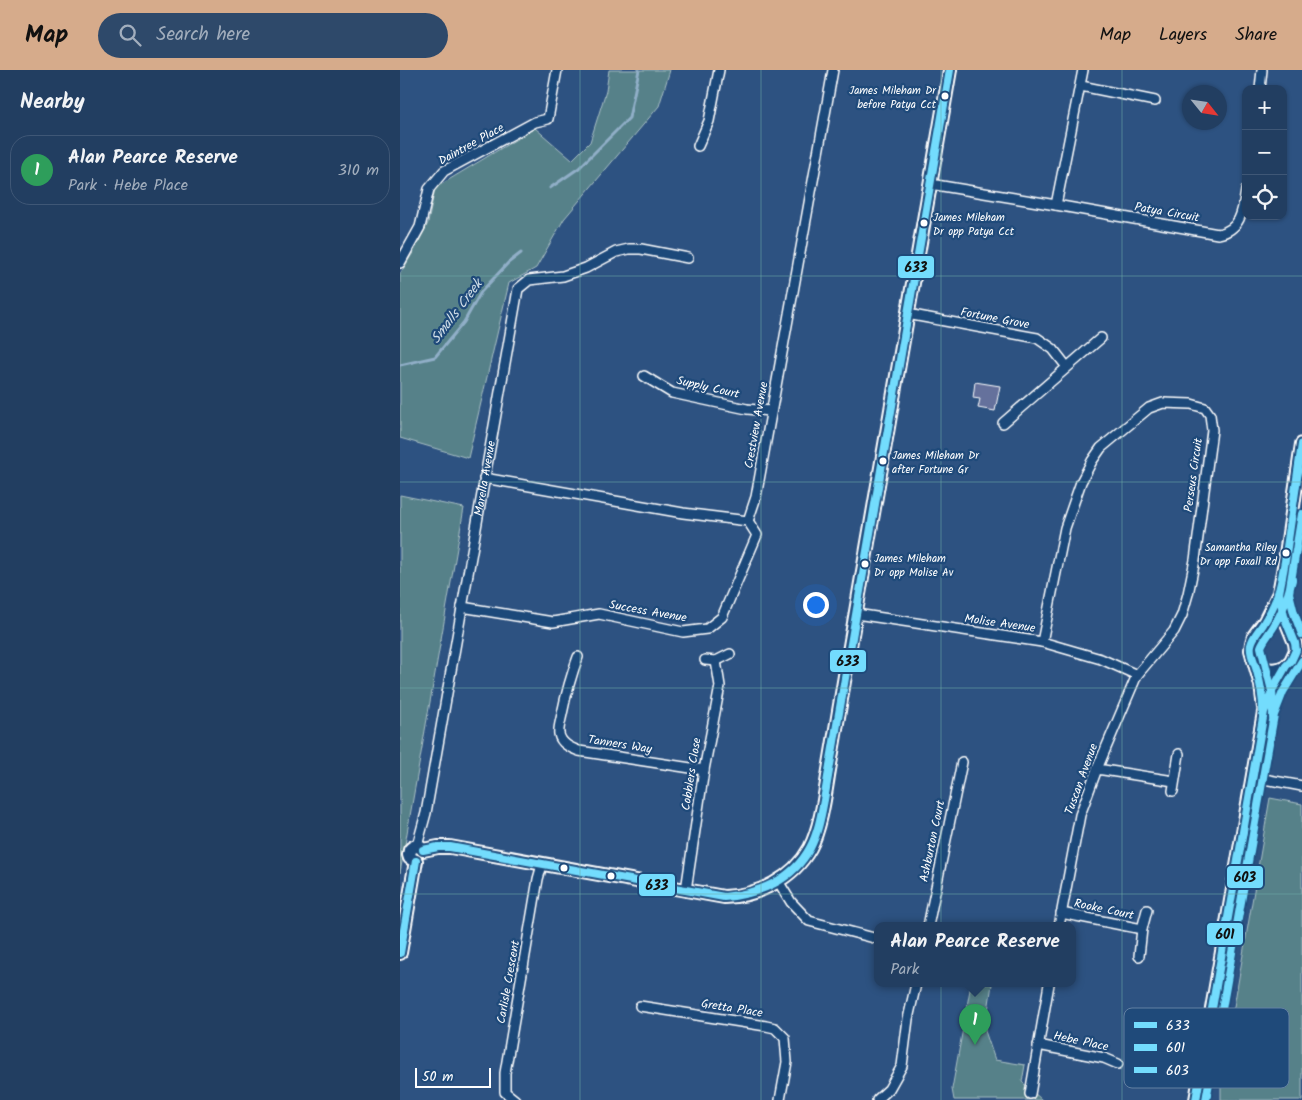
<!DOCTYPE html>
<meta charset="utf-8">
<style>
:root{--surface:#223e61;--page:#2e496a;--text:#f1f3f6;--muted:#a2aebd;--line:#3f5776;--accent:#d6ab8b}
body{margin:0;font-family:Kalam,sans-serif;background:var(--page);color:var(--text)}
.controls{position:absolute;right:15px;top:15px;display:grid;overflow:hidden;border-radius:10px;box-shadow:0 1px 4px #0004}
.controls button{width:45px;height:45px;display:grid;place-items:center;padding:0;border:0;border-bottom:1px solid var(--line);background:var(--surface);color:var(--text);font:25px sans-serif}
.compass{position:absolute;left:782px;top:15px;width:45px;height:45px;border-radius:50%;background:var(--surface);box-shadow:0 1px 4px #0004;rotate:120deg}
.scale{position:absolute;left:15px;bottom:12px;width:76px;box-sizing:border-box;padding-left:5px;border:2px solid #fff;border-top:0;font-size:14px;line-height:18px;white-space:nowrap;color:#fff;-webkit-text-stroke:4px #1f4a7a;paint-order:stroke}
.you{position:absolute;left:415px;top:534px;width:18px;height:18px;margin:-12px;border:4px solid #fff;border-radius:50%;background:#1a73e8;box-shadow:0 0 0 8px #1a73e833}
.badge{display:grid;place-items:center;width:32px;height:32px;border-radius:50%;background:var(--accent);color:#fff;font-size:16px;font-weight:700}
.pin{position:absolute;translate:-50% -41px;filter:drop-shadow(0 1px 2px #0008)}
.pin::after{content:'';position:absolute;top:26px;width:18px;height:15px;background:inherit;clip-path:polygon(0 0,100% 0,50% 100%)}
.popup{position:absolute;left:474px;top:852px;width:202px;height:65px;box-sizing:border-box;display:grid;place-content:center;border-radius:10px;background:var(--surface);filter:drop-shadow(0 1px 4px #0005);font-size:16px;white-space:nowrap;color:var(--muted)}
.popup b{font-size:19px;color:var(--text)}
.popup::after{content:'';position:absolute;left:50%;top:100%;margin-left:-10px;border:10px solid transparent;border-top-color:var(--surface)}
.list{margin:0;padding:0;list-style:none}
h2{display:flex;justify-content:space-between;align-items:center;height:65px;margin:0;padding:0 20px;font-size:21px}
h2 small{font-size:16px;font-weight:400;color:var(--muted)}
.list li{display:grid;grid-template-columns:32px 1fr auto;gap:15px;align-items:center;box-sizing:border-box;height:70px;margin:0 10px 10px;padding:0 10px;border:1px solid var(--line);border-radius:20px}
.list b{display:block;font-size:19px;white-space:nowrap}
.list p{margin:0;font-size:16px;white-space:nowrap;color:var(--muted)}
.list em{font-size:16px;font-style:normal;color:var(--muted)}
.icon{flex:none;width:28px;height:28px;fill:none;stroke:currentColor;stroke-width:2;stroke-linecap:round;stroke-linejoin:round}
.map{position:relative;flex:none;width:902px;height:1030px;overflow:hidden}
header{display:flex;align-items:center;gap:30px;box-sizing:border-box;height:70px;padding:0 25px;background:var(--accent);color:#111}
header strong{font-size:24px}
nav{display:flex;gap:28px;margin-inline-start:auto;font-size:18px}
.search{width:350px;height:45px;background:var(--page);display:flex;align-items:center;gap:12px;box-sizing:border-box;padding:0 18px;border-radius:28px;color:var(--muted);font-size:19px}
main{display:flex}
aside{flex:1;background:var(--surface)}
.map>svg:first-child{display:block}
.green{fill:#568189;stroke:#aac0c4}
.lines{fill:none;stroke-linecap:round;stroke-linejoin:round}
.stream{stroke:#91afc8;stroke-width:3}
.building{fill:#65719c;stroke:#fff}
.street-casing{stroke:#fff;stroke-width:12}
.secondary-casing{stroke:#fff;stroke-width:16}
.street{stroke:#1f4a7a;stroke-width:9}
.secondary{stroke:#1f4a7a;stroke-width:12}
.bus-1-casing{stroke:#1f4a7a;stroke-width:11}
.bus-2-casing{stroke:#1f4a7a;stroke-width:11}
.bus-3-casing{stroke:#1f4a7a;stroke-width:11}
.bus-1{stroke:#73dcfd;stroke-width:8}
.bus-2{stroke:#73dcfd;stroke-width:8}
.bus-3{stroke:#73dcfd;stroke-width:8}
.grid{fill:none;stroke:#6fada8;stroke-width:1;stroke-opacity:0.55}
.bus-dot{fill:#fff;stroke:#1f4a7a;stroke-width:2}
.labels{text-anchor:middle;stroke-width:4.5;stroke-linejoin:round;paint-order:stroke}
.bus-label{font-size:11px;fill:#fff;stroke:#1f4a7a;text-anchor:start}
.street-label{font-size:12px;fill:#fff;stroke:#1f4a7a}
.water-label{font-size:14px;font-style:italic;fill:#d1dee8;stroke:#1f4a7a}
.key{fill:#1f4a7a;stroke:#6280a2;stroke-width:1}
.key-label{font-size:14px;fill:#fff}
.line-badge{stroke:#1f4a7a;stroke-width:2}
.pale-badge-label{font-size:14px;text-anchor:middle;font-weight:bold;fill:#111}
</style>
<header>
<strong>Map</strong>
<div class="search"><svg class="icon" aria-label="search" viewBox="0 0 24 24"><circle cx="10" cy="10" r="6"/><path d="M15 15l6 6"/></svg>Search here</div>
<nav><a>Map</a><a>Layers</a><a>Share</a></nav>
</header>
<main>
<aside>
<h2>Nearby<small></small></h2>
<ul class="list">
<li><span class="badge" style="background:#2e9e5b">1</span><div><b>Alan Pearce Reserve</b><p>Park · Hebe Place</p></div><em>310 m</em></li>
</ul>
</aside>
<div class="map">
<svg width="902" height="1030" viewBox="0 0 902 1030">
<rect width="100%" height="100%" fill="#2d5281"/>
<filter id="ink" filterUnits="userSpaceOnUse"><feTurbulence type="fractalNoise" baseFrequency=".02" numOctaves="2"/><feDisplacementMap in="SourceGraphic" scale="10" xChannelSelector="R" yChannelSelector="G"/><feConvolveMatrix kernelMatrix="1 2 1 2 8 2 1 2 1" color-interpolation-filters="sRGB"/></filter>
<g filter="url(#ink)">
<path class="green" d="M209,0H270L259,36L164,149L136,198L109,213L68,388L0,368V204L14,181L28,153L35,118L135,58L172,90L190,72L206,21Z
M0,425L64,438L0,803Z
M870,728L902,734V1030H821V1012Z
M571,914H592L585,961L595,990L625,995L622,1012L642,1030H554L552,1019Z"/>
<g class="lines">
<path class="stream" d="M150,118L179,98L229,48L239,0
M0,295L35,287L64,252L81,222L108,193L121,183"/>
</g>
<path class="building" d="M575,312L600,316L595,341L578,338L580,329L573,328Z"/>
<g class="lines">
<g class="street-casing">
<g id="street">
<path d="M681,16L755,31"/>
<path d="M860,19L862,0"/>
<path d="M298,76L309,51L319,0"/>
<path d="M530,114L656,135L818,164C841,160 843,140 846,120"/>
<path d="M656,135L683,0"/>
<path d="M0,193L20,157L29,119L44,101L135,52L148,49L157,0"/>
<path d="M507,244L637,268L653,279L667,297"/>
<path d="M244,306L272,323L347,339L371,341"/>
<path d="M603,353L701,268"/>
<path d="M84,408L283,443L348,451L356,427L433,0"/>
<path d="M62,537L153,552L199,544L283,562L307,559L322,547L357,465L348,451"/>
<path d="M456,544L642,572L701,589L737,605"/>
<path d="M642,572L665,458L681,412L692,391L701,378L749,338L763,333L791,334L805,338L810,345L812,360L795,490L788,524L782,545L774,561L737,605L697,699L680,745L659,856"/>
<path d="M178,587C171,606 166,624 162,644C161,650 158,658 159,664C161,674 171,678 179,681L304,700"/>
<path d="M305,590L316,591L330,584"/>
<path d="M697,699L774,711"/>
<path d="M853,707L902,716"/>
<path d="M773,721L779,684"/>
<path id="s1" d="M17,776L26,743L118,219L129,210L163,206L186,198L216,182L229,179H241L288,188"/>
<path d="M378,811L391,832L409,851L478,869"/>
<path d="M286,820L304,700L320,616L316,591"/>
<path d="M661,843L742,859"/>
<path d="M528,856L562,692"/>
<path d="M739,886L742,859L747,840"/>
<path d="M240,936L366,956L375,958L385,968L387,992L380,1030"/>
<path d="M638,975L704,988L718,994"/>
<path d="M630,1024L649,914"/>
<path d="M115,1030L105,1022V1003L138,809L142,795"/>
<path d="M477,1030L489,1019L502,996L508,949L516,914"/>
</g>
</g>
<g class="secondary-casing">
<path id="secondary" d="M853,588C861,600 873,603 886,596
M864,638L861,615L851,580L852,573L854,566L865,551L879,523L885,491L902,374
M23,780L38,777H50L324,827C358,826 393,809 410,778C421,757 425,724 429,700C436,658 443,617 450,576C484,384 516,192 550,0
M16,791L10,788L9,785L10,780C14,775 19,775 23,780
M0,883L16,791
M796,1030L864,642L869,628L874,617L886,596L891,591L896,580L895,573L884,546L879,523"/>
</g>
<use href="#street" class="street"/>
<use href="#secondary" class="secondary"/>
<g class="bus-1-casing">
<path id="bus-1" d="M23,780L38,777H50L324,827C359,824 393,810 410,778C418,763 421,746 424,730L550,0
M0,883L16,791"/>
</g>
<g class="bus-2-casing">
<path id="bus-2" d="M863,647C864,632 861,616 857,601C855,593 849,583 851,575C853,565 861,559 865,551C874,538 879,523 882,508
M796,1030L864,642L874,617L886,596L891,591L896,580L895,573L884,546L879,523L885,491L902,374"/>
</g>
<g class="bus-3-casing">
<path id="bus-3" d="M902,444L889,523L894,543L902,564
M873,648V636L872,621L861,577C864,569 870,563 874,556C883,542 888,526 892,510
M806,1030L874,645L883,622L902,591"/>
</g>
<use href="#bus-1" class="bus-1"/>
<use href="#bus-2" class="bus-2"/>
<use href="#bus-3" class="bus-3"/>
</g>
</g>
<path class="grid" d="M180,0V1030M361,0V1030M541,0V1030M722,0V1030M0,206H902M0,412H902M0,618H902M0,824H902"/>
<g class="bus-dot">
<circle cx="545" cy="26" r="4.5"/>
<circle cx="524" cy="153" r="4.5"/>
<circle cx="483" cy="391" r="4.5"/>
<circle cx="886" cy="483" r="4.5"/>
<circle cx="465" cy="494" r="4.5"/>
<circle cx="164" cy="798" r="4.5"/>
<circle cx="211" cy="806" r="4.5"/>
</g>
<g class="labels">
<g class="bus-label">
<text x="536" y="24" text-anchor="end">James Mileham Dr<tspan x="536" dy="14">before Patya Cct</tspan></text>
<text x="533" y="151">James Mileham<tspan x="533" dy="14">Dr opp Patya Cct</tspan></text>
<text x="492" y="389">James Mileham Dr<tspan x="492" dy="14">after Fortune Gr</tspan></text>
<text x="877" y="481" text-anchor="end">Samantha Riley<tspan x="877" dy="14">Dr opp Foxall Rd</tspan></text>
<text x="474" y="492">James Mileham<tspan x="474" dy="14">Dr opp Molise Av</tspan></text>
</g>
<g class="street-label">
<text transform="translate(71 74) rotate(-29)" y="4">Daintree Place</text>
<text transform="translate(767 142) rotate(10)" y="4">Patya Circuit</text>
<text transform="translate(595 248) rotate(11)" y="4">Fortune Grove</text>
<text transform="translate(308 317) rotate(13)" y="4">Supply Court</text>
<text transform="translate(356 355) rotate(-80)" y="4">Crestview Avenue</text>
<text transform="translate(793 405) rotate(-82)" y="4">Perseus Circuit</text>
<text dy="4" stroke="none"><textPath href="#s1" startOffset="374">Marella Avenue</textPath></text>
<text transform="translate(248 541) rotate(10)" y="4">Success Avenue</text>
<text transform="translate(600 553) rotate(8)" y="4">Molise Avenue</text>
<text transform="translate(220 674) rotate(9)" y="4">Tanners Way</text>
<text transform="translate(291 704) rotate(-81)" y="4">Cobblers Close</text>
<text transform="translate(681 709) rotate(-70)" y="4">Tuscan Avenue</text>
<text transform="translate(532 771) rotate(-78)" y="4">Ashburton Court</text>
<text transform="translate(704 839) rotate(12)" y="4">Rooke Court</text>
<text transform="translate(108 912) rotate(-80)" y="4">Carlisle Crescent</text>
<text transform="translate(332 938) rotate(9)" y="4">Gretta Place</text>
<text transform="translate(681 971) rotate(12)" y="4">Hebe Place</text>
</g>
<g class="water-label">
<text transform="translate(56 241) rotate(-53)" y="5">Smalls Creek</text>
</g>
</g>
<rect x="724" y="938" width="165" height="80" rx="8" class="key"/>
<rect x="734" y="952" width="23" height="6" fill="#73dcfd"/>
<rect x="734" y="974" width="23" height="7" fill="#73dcfd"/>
<rect x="734" y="997" width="23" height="6" fill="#73dcfd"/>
<g class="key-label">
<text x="766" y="960">633</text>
<text x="766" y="982">601</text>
<text x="766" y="1005">603</text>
</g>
<g class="line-badge">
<rect x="497" y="185" width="38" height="24" rx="5" fill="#73dcfd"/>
<rect x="429" y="579" width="38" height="24" rx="5" fill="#73dcfd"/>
<rect x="826" y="795" width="38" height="24" rx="5" fill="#73dcfd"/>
<rect x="238" y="803" width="38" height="24" rx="5" fill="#73dcfd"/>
<rect x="806" y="852" width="38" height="24" rx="5" fill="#73dcfd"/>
</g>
<g class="pale-badge-label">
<text x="516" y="202">633</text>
<text x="448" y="596">633</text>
<text x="845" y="812">603</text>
<text x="257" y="820">633</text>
<text x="825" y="869">601</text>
</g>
</svg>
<div class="controls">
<button>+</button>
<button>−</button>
<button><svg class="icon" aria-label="locate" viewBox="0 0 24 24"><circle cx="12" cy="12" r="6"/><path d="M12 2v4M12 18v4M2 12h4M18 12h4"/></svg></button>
</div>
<svg class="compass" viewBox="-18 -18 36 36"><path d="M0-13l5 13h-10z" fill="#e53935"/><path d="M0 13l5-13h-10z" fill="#a2aebd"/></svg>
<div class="scale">50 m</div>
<div class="you"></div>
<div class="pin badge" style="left:575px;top:975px;background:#2e9e5b">1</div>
<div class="popup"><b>Alan Pearce Reserve</b>Park</div>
</div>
</main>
